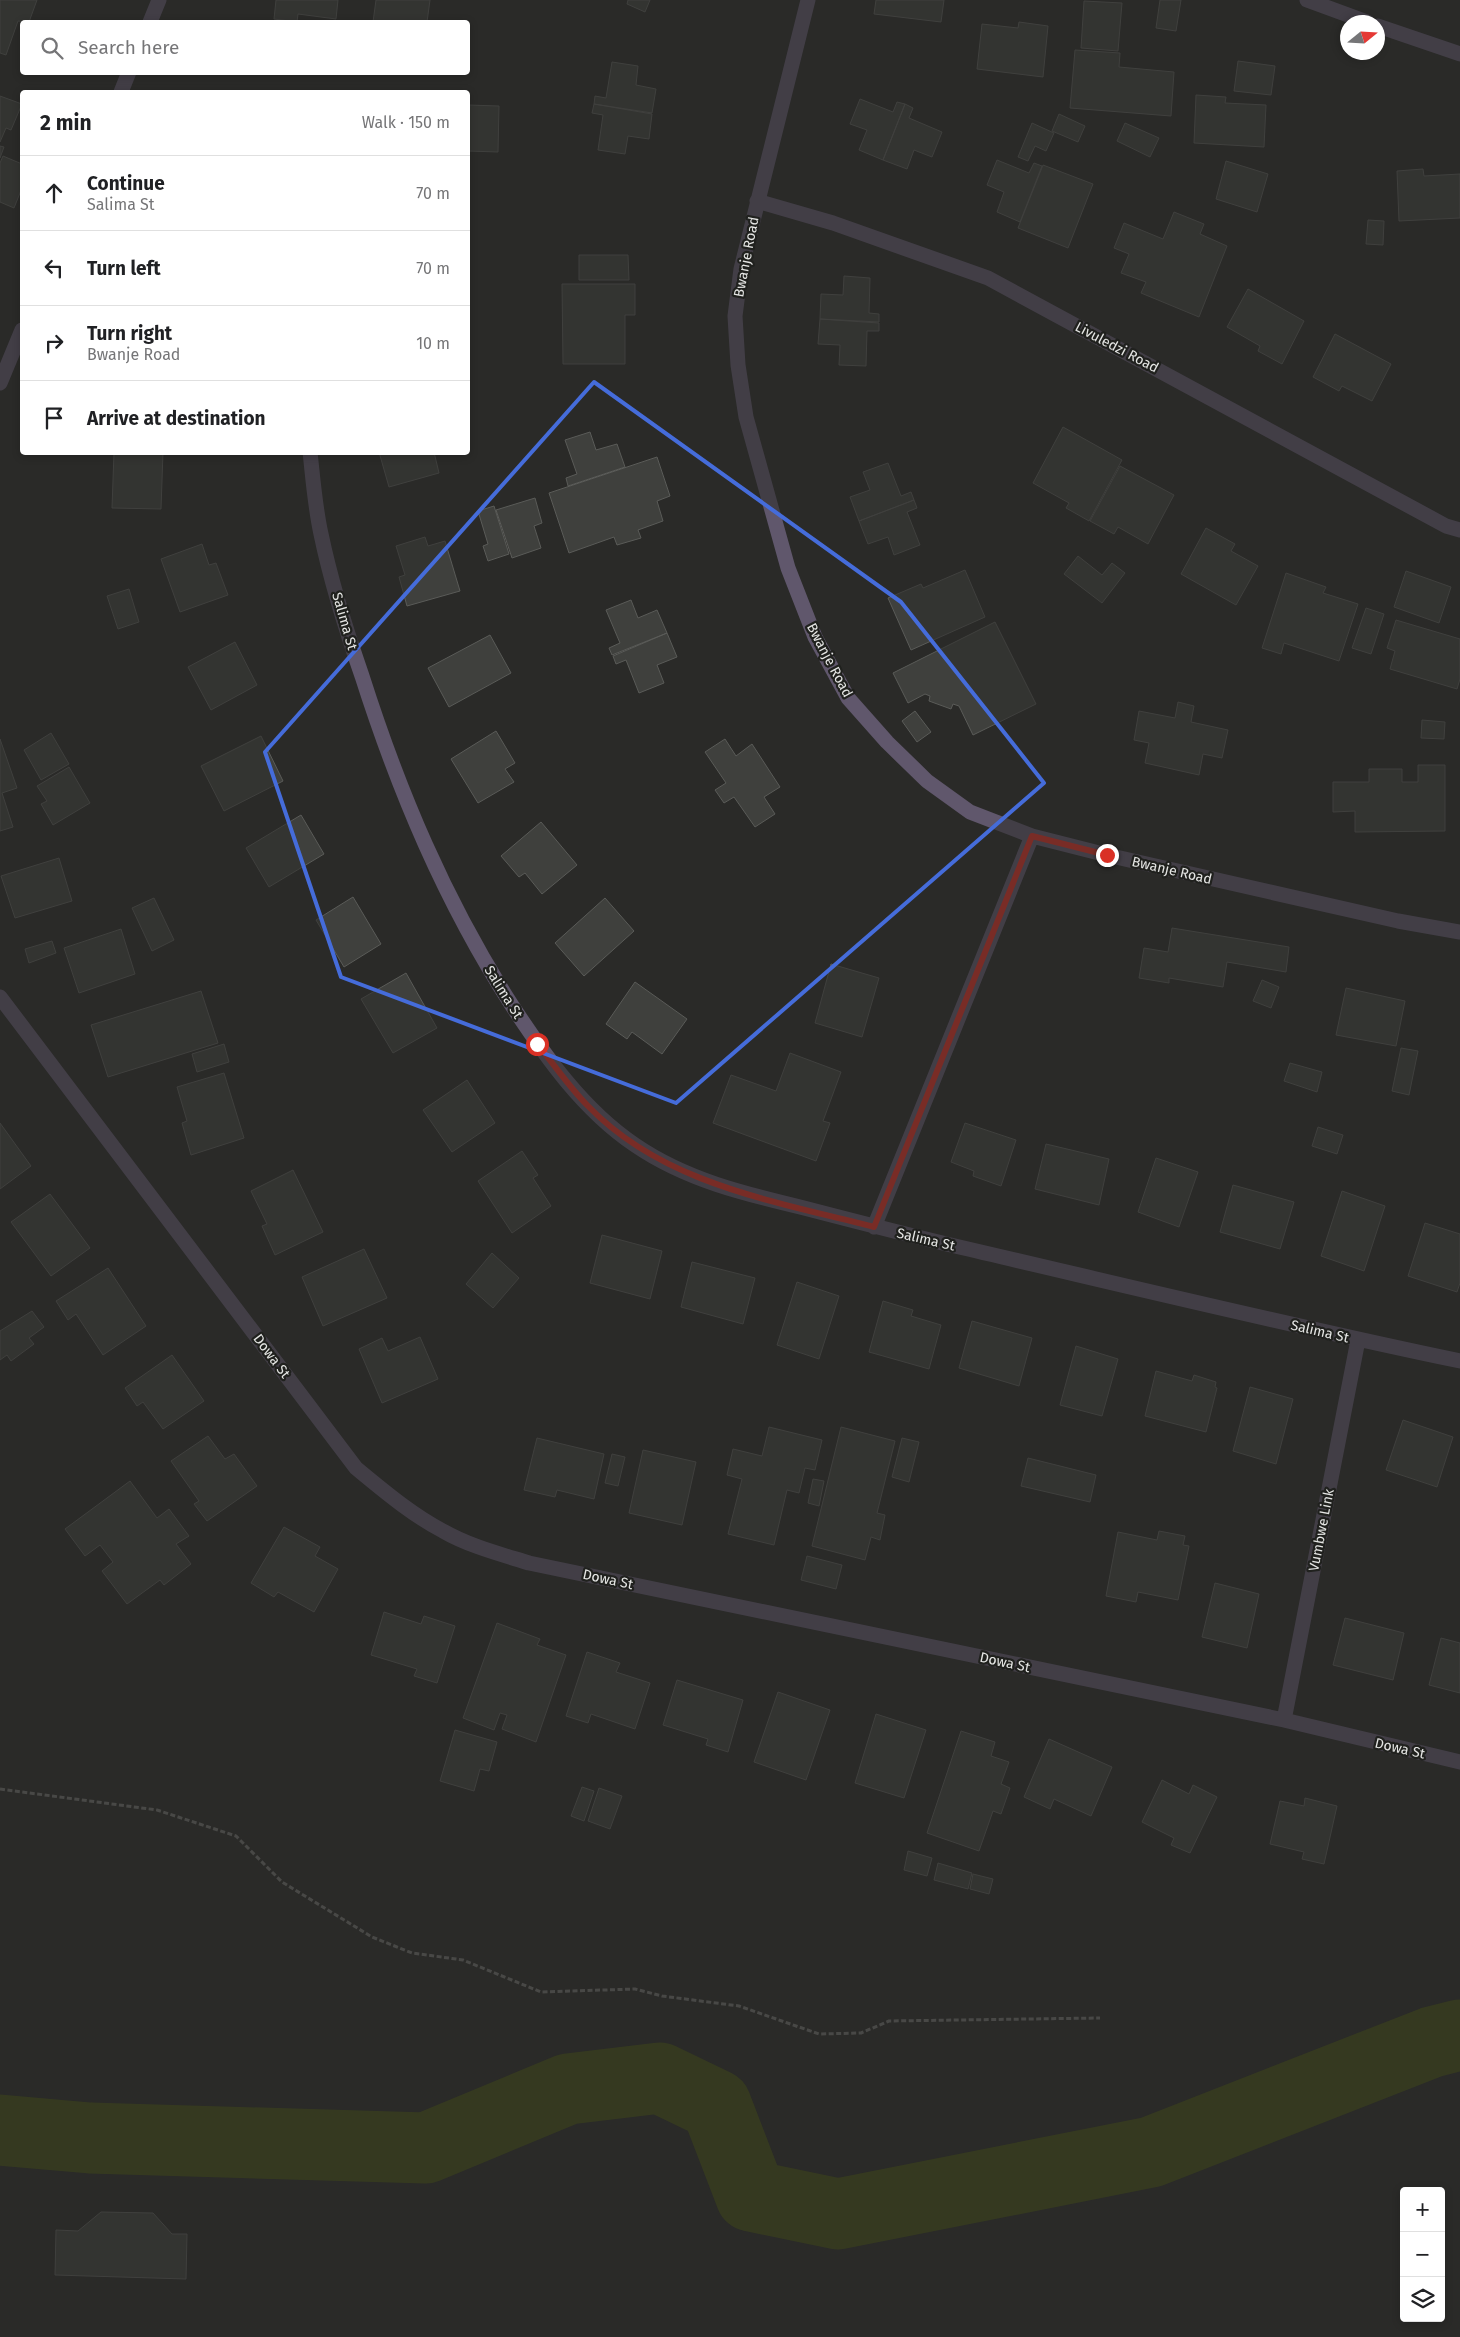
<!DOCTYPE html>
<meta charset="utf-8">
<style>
:root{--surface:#fff;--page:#f2f2f2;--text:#202124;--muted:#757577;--line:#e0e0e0}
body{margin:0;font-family:"Fira Sans",sans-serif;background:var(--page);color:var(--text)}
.controls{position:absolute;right:15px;bottom:15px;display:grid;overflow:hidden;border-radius:5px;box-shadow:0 2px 8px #0003}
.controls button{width:45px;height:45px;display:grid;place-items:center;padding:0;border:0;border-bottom:1px solid var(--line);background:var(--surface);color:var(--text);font:25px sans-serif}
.compass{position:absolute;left:1340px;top:15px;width:45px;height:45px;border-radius:50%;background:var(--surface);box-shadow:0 2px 8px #0003;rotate:72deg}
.stop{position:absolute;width:15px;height:15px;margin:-11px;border:4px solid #d93025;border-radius:50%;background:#fff}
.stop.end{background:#d93025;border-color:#fff;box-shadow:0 1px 5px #0008}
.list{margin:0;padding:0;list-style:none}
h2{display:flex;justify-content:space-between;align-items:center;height:65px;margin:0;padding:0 20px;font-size:21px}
h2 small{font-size:16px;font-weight:400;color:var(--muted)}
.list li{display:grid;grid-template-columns:32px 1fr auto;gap:15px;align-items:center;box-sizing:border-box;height:75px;padding:0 20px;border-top:1px solid var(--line)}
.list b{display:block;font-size:19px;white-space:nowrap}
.list p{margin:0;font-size:16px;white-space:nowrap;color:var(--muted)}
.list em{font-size:16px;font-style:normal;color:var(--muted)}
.icon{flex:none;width:28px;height:28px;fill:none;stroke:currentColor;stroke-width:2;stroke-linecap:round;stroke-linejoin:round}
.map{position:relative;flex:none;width:1460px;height:2337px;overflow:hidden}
.search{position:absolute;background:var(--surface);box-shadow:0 2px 8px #0003;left:20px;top:20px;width:450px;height:55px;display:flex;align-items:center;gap:12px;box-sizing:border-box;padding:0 18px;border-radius:5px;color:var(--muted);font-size:19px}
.panel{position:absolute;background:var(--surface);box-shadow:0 2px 8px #0003;left:20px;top:90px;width:450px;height:365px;border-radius:5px}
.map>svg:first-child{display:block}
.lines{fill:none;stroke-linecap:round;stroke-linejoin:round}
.river{stroke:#434d17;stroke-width:71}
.building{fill:#3f403d;stroke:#5a5b58}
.path{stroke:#6e6e6c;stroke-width:3;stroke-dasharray:5 2.5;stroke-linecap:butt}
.minor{stroke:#60576c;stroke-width:15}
.route{stroke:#d93025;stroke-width:6}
.marked{fill:none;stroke:#456cda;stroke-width:4;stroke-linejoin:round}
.labels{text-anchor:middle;stroke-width:4.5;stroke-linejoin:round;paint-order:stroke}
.street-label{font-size:14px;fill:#e5e6e4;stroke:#20211e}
</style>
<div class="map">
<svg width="1460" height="2337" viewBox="0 0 1460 2337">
<rect width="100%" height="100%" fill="#2a2a28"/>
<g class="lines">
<path class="river" d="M0,2130L90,2138L426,2148L568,2089L660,2078L716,2105L751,2196L838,2214L1151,2152L1432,2042L1460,2035"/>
</g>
<path class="building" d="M0,0H37L29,22L18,21L6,55L0,53Z
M276,0H338L336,19L298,14L297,22L274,19Z
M376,0H430L427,22H373Z
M628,0H650L645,12L627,4Z
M876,0H944L941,22L874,14Z
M1160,0H1181L1176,31L1156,28Z
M1084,1L1122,3L1118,51L1081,48Z
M1019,22L1048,26L1043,77L977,69L982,24L1018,28Z
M1075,50L1120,53L1119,67L1174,72L1171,116L1070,108Z
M1238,61L1275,66L1271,95L1234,91Z
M612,62L638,66L636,85L656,89L652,113L594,104L595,96L606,98Z
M1196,95L1226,97L1225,103L1266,105L1264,147L1194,143Z
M0,96L22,104L11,130L6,128L0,142Z
M860,99L893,112L897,102L905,104L883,160L859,150L867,130L850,124Z
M594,104L652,114L649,139L628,136L625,154L598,150L603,115L592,113Z
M905,104L913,108L909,118L942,132L932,157L914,150L907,169L883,160Z
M468,105L499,106L498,152L468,151Z
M1059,114L1085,126L1078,142L1052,131Z
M1032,123L1054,133L1046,151L1035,146L1028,161L1018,157Z
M1125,123L1159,138L1150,157L1117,141Z
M0,146L4,147L0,158Z
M3,156L22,164V188L14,208L0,202V163Z
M997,160L1029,173L1034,163L1042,166L1020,222L997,212L1004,192L987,185Z
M1226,161L1268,174L1257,212L1216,199Z
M1043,165L1093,184L1068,248L1018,228Z
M1423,169L1424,176L1460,174V218L1399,221L1397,171Z
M1174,212L1204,224L1200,234L1227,246L1199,317L1141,293L1146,282L1121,273L1129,254L1114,248L1124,223L1163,239Z
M1368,220L1384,221L1383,245L1366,244Z
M579,255H628L629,280H579Z
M844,276L870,278L869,313L879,314V322L820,319L821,294L843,295Z
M562,284H635V315H625V364H563Z
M1248,289L1304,321L1282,364L1258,351L1260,346L1227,327Z
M820,319L879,323V331H867L866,366L839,365L840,345L818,344Z
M1335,334L1391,364L1372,401L1342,386L1339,391L1313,377Z
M1063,427L1122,460L1089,521L1066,508L1069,503L1033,483Z
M590,432L596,450L617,444L625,467L568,486L566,478L577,474L565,440Z
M114,452H163L161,509L112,508Z
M379,452H434L439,473L389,487Z
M657,457L670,496L657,501L663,521L638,530L641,538L617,545L614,537L569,553L549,493Z
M888,463L901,496L911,492L914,500L859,521L850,497L870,490L863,472Z
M1120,466L1174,495L1148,544L1118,527L1114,534L1090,521Z
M535,498L542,523L534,526L541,548L512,558L496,510Z
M914,500L917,508L907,512L920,545L894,555L888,537L868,544L859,521Z
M494,506L509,554L488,561L483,546L488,544L478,511Z
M1206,528L1235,544L1231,551L1258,566L1236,605L1181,574Z
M425,537L428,546L445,541L460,591L407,606L399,577L405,575L396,546Z
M202,544L209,565L216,563L228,595L180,612L161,559Z
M1078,556L1102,575L1112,563L1125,573L1102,603L1064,574Z
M965,570L985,617L911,650L888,598L921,584L923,588Z
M1406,571L1451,587L1439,623L1394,607Z
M1286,573L1326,587L1323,593L1358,604L1339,661L1284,643L1281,654L1262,648Z
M129,589L139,622L118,629L107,596Z
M631,600L638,618L657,610L667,633L612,655L609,648L620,643L606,610Z
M1366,608L1384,614L1371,654L1352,648Z
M1396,620L1460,639V679L1457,689L1390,669L1395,651L1387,648Z
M995,622L1036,704L973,735L959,706L953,704L951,709L929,701L930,696L925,694L908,703L893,673Z
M667,633L677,657L657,665L664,683L639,693L626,660L616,664L613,656Z
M490,635L511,673L449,707L428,668Z
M235,642L257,685L211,710L188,667Z
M1178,702L1194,706L1191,722L1228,730L1222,758L1203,754L1199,775L1145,763L1149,743L1134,740L1139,711L1175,718Z
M915,711L931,732L917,742L902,721Z
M1422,720L1445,722L1444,739L1421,738Z
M496,731L515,763L505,769L514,782L478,803L451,759Z
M51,733L69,764L41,780L24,750Z
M261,736L283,781L224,811L201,766Z
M0,739L17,788L2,793L13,827L0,831Z
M725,739L736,756L752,744L780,787L764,797L775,814L755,827L734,797L724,803L715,790L726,783L705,752Z
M1418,765H1445V831L1355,832V811L1333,812V782H1369V769H1402V782H1418Z
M69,767L90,803L53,825L41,804L47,801L37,786Z
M301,815L324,854L269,887L246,848Z
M541,822L577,865L542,894L525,873L519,877L501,856Z
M59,858L72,901L15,918L1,876Z
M353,897L381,944L344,967L316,920Z
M154,898L174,940L152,951L132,908Z
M605,898L634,931L584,976L555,943Z
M1172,928L1289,947L1286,972L1227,962L1223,987L1169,978V983L1139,978L1144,948L1168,952Z
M121,929L135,974L79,993L64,948Z
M52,941L56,953L29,963L25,949Z
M831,964L879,978L862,1037L815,1023Z
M406,973L437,1028L393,1053L361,999Z
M1262,980L1279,987L1271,1008L1253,1001Z
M635,982L687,1019L662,1054L632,1032L627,1039L606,1024Z
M1346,988L1405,1001L1396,1046L1336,1035Z
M201,991L218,1043L108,1077L91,1025Z
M224,1044L229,1062L197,1072L192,1054Z
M1401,1048L1418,1051L1409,1095L1392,1091Z
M790,1053L841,1072L823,1121L830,1123L816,1161L713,1123L731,1075L776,1091Z
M1290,1063L1322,1072L1317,1092L1284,1081Z
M224,1073L244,1138L191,1155L182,1123L187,1121L177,1087Z
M467,1080L495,1123L452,1152L423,1110Z
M0,1123L31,1166L0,1189Z
M965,1123L1016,1140L1001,1186L973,1176L974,1171L951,1162Z
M1318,1127L1343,1135L1337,1154L1312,1146Z
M1046,1144L1109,1159L1099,1205L1035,1189Z
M522,1151L538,1175L533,1178L551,1206L512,1233L478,1181Z
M1156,1158L1198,1172L1179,1227L1138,1212Z
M293,1170L323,1232L275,1255L262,1226L267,1224L251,1191Z
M1233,1185L1294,1202L1280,1249L1220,1232Z
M1342,1191L1385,1206L1364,1271L1321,1256Z
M50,1194L90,1248L51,1276L11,1222Z
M1425,1223L1460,1234V1283L1457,1292L1408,1276Z
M602,1235L662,1251L650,1299L590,1283Z
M364,1249L387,1298L323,1326L302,1277Z
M492,1253L519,1278L493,1308L466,1284Z
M692,1262L755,1278L743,1324L681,1307Z
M108,1268L146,1326L103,1355L76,1314L68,1320L56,1301Z
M797,1282L839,1296L819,1359L777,1345Z
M883,1301L913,1310L911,1316L941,1325L929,1369L869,1352Z
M32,1311L44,1327L29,1338L34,1344L11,1361L7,1355L0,1360V1331Z
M972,1321L1032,1338L1019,1386L959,1368Z
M420,1337L438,1379L382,1403L359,1349L382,1338L388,1351Z
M1076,1346L1118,1359L1102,1416L1060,1405Z
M172,1355L204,1401L163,1429L143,1402L137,1406L125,1388Z
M1156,1371L1192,1381L1194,1375L1216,1382L1215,1387L1217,1388L1206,1432L1145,1416Z
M1250,1387L1293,1399L1276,1464L1233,1451Z
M1403,1420L1453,1437L1437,1487L1386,1470Z
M769,1427L822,1440L815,1470L805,1468L799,1493L787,1490L774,1545L728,1534L742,1479L727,1475L733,1449L762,1456Z
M841,1427L895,1441L877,1513L885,1515L880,1540L871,1537L865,1560L812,1546Z
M208,1436L225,1459L234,1454L257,1486L207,1521L194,1504L199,1501L171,1461Z
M537,1438L604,1454L594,1499L557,1490L555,1497L524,1490Z
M902,1438L919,1442L909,1482L892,1477Z
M643,1450L696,1462L682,1525L629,1513Z
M612,1454L625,1457L618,1486L605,1483Z
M1028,1458L1096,1475L1090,1502L1021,1486Z
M813,1479L824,1481L819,1506L808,1503Z
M130,1481L157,1518L169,1509L189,1536L176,1544L191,1564L164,1585L160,1580L127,1604L102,1571L113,1562L100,1545L85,1556L65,1529Z
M284,1527L320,1547L315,1556L338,1569L314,1612L278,1592L274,1597L251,1583Z
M1159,1531L1185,1536L1183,1545L1189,1546L1178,1600L1138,1592L1136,1602L1106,1596L1118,1532L1157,1540Z
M807,1556L842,1565L836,1589L801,1580Z
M1215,1583L1259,1594L1247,1648L1202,1637Z
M384,1612L421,1624L424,1616L455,1626L437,1683L414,1676L417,1669L371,1655Z
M1345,1618L1404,1633L1393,1680L1333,1665Z
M497,1623L540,1639L537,1645L566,1655L536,1742L502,1729L507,1715L500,1713L494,1730L463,1718Z
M1441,1638L1460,1643V1693L1429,1685Z
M587,1652L620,1663L616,1672L650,1683L635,1729L591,1714L588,1723L566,1716Z
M677,1680L743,1700L728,1752L706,1745L708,1739L663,1725Z
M778,1692L830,1710L806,1780L754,1762Z
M876,1714L926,1730L904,1798L855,1783Z
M455,1730L497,1742L489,1771L480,1769L474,1791L440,1781Z
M961,1731L995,1742L991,1756L1009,1762L1001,1784L1010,1788L1001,1814L993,1811L979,1851L927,1833Z
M1049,1739L1112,1767L1091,1816L1054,1799L1050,1809L1024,1797Z
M1162,1780L1189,1794L1193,1785L1217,1797L1190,1853L1171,1845L1174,1838L1142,1822Z
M582,1787L594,1791L584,1821L571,1816Z
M599,1788L622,1796L610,1829L588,1821Z
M1305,1798L1337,1806L1324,1864L1302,1859L1304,1852L1270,1844L1280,1801L1304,1806Z
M908,1851L932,1858L927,1876L904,1870Z
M938,1863L972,1873L968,1889L934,1880Z
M973,1874L993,1879L989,1894L970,1889Z
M101,2212L153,2213L172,2234H187L186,2279L55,2275L56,2230L78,2231Z"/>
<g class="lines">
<path class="path" d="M0,1789L157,1810L236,1836L282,1882L372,1937L412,1953L463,1960L541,1992L635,1989L662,1996L739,2006L819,2034L861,2033L889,2021L1100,2018"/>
<path class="minor" d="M808,0L741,269L735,316L738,365L746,417L788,568L815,637L848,698L887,742L927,781L970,812L1032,836L1107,855L1398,921L1460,932
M1307,0L1367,22
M150,22L159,0
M1378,26L1460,54
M121,92L129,72
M757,201L833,223L988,278L1446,526L1460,530
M0,383L22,330
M310,452C313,479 315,507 321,534C331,582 346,630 362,676C399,792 445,901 511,1004C545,1056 583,1110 635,1145C686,1180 745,1194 804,1208C854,1221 904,1234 955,1246C1123,1285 1291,1326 1460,1361
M0,997L356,1468C384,1491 411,1514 443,1531C469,1546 500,1554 529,1563L1284,1720L1460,1762
M874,1227L1032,836
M1284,1720L1358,1340"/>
</g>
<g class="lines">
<path class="route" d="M537,1044C554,1064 569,1087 588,1106C663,1184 774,1201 874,1227L1032,836L1107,855"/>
</g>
<path d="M0 0H1460V2337H0ZM594,382L901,602L1044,783L676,1103L341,977L265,752Z" fill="#2a2a28" fill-opacity=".55" fill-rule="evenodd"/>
<path class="marked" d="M594,382L901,602L1044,783L676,1103L341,977L265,752Z"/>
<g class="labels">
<g class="street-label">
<text transform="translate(746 257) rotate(-79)" y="5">Bwanje Road</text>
<text transform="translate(1117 347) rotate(28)" y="5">Livuledzi Road</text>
<text transform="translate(345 621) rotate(74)" y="5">Salima St</text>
<text transform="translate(830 660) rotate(62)" y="5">Bwanje Road</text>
<text transform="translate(1172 870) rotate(13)" y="5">Bwanje Road</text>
<text transform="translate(504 992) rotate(58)" y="5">Salima St</text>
<text transform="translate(926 1239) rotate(13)" y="5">Salima St</text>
<text transform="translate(1320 1331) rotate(13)" y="5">Salima St</text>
<text transform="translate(272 1356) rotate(53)" y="5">Dowa St</text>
<text transform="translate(1321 1530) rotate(-79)" y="5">Vumbwe Link</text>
<text transform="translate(608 1579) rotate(12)" y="5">Dowa St</text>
<text transform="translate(1005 1662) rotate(12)" y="5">Dowa St</text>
<text transform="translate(1400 1748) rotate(13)" y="5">Dowa St</text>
</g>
</g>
</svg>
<div class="controls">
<button>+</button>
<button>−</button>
<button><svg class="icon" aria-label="layers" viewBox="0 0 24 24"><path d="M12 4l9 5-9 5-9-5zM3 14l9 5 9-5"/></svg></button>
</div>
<svg class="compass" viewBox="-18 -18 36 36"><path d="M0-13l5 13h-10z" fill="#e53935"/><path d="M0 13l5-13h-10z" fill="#757577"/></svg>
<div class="stop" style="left:537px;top:1044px"></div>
<div class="stop end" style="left:1107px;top:855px"></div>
<div class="search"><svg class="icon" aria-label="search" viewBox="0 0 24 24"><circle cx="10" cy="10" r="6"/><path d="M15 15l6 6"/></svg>Search here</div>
<section class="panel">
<h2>2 min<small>Walk · 150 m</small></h2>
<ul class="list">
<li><svg class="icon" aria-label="ahead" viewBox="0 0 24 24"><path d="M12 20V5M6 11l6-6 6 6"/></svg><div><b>Continue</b><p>Salima St</p></div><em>70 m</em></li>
<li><svg class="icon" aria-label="left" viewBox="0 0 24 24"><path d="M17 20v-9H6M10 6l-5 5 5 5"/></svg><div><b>Turn left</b></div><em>70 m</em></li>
<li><svg class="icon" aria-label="right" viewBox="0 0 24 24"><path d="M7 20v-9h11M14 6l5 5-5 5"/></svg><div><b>Turn right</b><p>Bwanje Road</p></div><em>10 m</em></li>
<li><svg class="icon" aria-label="arrive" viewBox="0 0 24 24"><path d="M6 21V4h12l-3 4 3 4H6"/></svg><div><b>Arrive at destination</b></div></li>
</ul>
</section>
</div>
